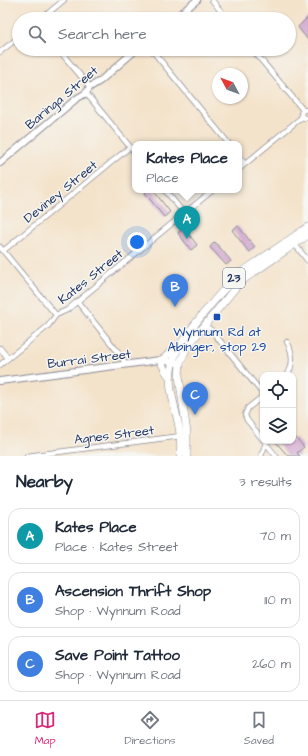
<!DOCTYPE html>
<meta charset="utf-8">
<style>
:root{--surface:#fff;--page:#f2f2f3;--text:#1f2937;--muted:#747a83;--line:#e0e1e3;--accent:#db2777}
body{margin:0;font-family:"Architects Daughter",sans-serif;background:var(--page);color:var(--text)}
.controls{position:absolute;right:12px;bottom:12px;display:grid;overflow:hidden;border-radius:8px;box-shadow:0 1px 3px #0004}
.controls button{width:36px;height:36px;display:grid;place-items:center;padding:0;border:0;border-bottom:1px solid var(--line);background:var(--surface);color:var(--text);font:20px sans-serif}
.compass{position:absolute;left:212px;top:68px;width:36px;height:36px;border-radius:50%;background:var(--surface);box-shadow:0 1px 3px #0004;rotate:311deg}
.you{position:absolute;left:137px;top:242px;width:14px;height:14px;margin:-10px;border:3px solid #fff;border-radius:50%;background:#1a73e8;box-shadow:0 0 0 6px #1a73e833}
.badge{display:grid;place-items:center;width:26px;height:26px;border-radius:50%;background:var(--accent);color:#fff;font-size:13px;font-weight:700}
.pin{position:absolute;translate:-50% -33px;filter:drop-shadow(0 1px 2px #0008)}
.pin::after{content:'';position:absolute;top:21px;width:14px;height:12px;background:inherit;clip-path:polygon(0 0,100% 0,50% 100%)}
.popup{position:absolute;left:132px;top:141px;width:110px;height:52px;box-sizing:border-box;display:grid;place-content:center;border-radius:8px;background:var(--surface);filter:drop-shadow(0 1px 3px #0005);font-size:13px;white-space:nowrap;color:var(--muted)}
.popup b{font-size:15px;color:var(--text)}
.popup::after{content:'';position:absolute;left:50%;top:100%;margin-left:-8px;border:8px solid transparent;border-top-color:var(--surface)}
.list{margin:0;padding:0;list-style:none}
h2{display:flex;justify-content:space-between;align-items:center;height:52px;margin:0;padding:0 16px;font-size:17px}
h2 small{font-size:13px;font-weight:400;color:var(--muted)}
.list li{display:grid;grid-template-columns:26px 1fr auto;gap:12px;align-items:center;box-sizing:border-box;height:56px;margin:0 8px 8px;padding:0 8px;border:1px solid var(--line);border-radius:12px}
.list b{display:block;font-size:15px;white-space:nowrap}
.list p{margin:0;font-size:13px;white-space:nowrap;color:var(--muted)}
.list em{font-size:13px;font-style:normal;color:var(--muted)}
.icon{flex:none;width:22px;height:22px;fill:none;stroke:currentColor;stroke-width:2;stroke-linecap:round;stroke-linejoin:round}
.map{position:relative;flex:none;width:308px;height:456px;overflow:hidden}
.search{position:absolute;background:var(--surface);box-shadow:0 1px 3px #0004;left:12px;right:12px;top:12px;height:44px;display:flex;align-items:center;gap:10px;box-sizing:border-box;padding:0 14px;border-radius:22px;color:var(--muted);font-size:15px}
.sheet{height:244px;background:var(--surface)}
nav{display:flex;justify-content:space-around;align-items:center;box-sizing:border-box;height:56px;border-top:1px solid var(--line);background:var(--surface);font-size:11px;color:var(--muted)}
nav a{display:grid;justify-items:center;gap:2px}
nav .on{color:var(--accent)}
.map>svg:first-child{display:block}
.building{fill:#d0a3ce}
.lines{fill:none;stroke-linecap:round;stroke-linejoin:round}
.street-casing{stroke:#888994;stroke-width:6}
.secondary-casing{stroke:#888994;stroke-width:8}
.primary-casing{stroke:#888994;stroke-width:8}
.street{stroke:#fff;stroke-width:4.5}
.secondary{stroke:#fff;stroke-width:6}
.primary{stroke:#fff;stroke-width:7}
.transit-dot{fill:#1a4fb4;stroke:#f6f6f2;stroke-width:1.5}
.labels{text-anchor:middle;stroke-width:3;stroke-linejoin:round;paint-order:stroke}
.shield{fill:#f6f6f2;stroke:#5d6b8a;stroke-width:1}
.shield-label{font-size:12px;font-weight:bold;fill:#1b2f5e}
.street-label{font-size:13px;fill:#1b2f5e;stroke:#f6f6f2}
.transit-label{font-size:13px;fill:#164399;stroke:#f6f6f2}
</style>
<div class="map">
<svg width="308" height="456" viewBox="0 0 308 456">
<rect width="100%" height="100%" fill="#f6f6f2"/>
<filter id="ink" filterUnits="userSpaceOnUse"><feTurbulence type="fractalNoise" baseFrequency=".025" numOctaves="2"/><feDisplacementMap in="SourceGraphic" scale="8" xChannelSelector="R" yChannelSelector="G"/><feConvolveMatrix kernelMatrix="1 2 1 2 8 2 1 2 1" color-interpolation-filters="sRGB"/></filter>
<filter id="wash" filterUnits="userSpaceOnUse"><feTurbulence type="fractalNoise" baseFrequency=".012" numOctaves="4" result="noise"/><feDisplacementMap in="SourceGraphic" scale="16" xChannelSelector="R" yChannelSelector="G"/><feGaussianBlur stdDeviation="0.9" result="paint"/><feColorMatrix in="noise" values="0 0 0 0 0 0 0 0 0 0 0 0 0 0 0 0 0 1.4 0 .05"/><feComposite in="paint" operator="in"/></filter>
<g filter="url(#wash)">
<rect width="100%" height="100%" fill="#f4e3cb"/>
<g id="blocks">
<path class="building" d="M308,17V40L298,27Z
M148,190H153L170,212L164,217L145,193Z
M238,226L255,247L249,252L232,230Z
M184,228L197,245L191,250L178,233Z
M215,242L231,261L226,265L210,247Z
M295,437L304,447L297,453L300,456H288L275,441H293V438Z"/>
</g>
</g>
<g filter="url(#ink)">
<use href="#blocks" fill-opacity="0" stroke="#888994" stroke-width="1"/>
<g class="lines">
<g class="street-casing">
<path id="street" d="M212,0L227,19
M41,19L64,0
M58,49L90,87
M151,49L229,144
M252,49L303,110
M0,52L19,37
M86,93L135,153
M302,117L301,114L302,111L304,110H308
M302,117L305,118H308
M239,157L245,164
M239,169L302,117
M165,190L182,211
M293,242L308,261
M0,247L56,315
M3,251L130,147
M77,301L122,357L125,364
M205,325L212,331L263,394
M0,348L8,358
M0,365L48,326L56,315L67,310L175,221L182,211L191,208L213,190
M287,375C294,366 293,352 287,342
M263,396L248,408L245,415L247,420L263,440
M264,441L276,456
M27,456L181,436
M261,456L266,443"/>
</g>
<g class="secondary-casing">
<path id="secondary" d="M174,19L197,0
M0,163L76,99L86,93L90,87L100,81L137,49
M0,381L160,360L177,363"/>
</g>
<g class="primary-casing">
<path id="primary" d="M160,360L166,372L170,377
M162,360L172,351L178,348
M180,456C183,431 175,414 171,390C166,358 185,337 203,314C212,303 221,292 231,282L239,274L308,227
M187,456V433L179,376L180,363L187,347L240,282L308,235"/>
</g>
<use href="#street" class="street"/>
<use href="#secondary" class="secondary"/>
<use href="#primary" class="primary"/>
</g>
</g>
<rect class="transit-dot" x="213" y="313" width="8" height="8" rx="2"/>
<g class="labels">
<rect class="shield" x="223" y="268" width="22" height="20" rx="3"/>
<g class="shield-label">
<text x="234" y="282">23</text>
</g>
<g class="street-label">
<text transform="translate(61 97) rotate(-40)" y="5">Baringa Street</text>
<text transform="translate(60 191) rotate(-39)" y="5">Deviney Street</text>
<text transform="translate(90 276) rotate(-39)" y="5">Kates Street</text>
<text transform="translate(89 358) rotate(-7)" y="5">Burrai Street</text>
<text transform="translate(114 434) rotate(-7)" y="5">Agnes Street</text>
</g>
<g class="transit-label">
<text x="217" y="336">Wynnum Rd at<tspan x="217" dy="15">Abinger, stop 29</tspan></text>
</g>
</g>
</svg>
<div class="controls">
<button><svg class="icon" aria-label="locate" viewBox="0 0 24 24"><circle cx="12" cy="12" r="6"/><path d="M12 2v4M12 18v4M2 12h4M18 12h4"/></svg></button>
<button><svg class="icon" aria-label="layers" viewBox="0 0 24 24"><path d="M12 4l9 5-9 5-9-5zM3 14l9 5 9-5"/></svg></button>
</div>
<svg class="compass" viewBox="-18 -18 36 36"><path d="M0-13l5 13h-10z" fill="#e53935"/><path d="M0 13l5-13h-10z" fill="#747a83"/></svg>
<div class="you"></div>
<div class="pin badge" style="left:187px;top:239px;background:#0f9aa8">A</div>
<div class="popup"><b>Kates Place</b>Place</div>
<div class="pin badge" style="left:175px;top:307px;background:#3f7fe0">B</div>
<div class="pin badge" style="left:195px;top:415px;background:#3f7fe0">C</div>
<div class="search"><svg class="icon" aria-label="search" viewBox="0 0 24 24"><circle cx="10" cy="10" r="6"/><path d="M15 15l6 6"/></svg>Search here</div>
</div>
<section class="sheet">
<h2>Nearby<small>3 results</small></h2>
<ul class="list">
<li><span class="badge" style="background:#0f9aa8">A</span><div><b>Kates Place</b><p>Place · Kates Street</p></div><em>70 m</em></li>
<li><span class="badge" style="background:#3f7fe0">B</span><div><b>Ascension Thrift Shop</b><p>Shop · Wynnum Road</p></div><em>110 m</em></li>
<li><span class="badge" style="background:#3f7fe0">C</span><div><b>Save Point Tattoo</b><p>Shop · Wynnum Road</p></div><em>260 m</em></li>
</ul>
</section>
<nav>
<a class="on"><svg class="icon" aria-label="map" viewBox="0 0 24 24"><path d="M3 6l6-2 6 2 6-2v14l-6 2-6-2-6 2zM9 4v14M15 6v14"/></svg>Map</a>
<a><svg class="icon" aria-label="directions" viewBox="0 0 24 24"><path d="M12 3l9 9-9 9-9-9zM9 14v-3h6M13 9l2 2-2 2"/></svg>Directions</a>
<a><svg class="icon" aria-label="saved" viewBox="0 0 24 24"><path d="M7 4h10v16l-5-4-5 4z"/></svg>Saved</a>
</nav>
